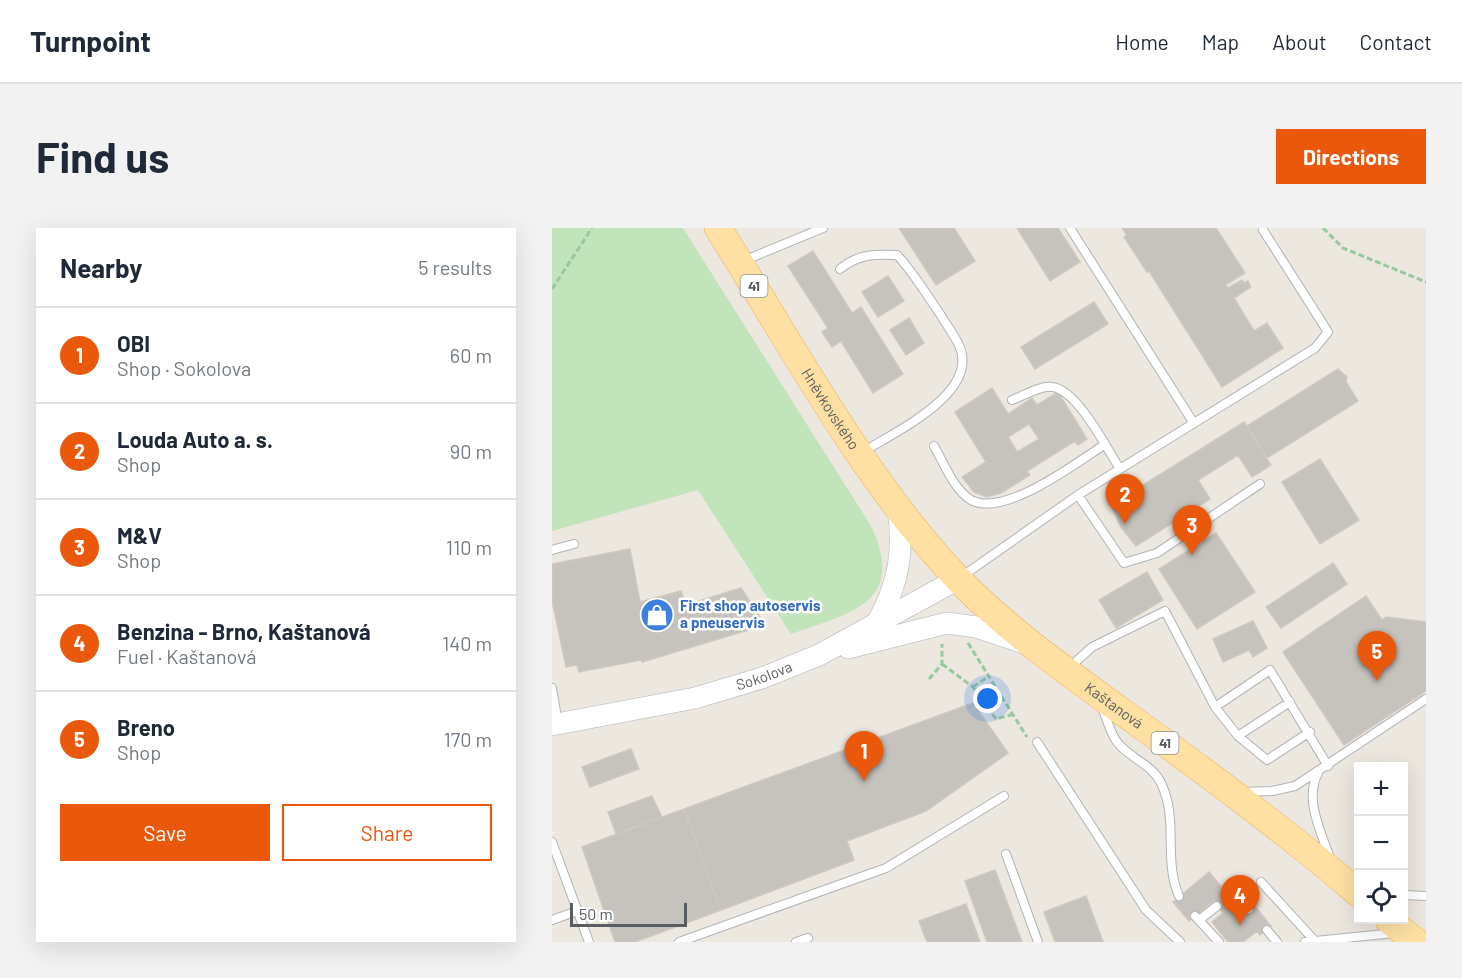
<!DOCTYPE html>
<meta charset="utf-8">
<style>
:root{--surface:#fff;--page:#f2f2f3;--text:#1f2937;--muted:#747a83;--line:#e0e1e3;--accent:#ea580c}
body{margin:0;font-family:Barlow,sans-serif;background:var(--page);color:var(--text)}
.controls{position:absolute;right:18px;bottom:18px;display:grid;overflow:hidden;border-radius:0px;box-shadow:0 6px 24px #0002}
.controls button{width:54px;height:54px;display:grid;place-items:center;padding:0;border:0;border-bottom:2px solid var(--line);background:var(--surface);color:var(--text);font:30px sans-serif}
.scale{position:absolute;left:18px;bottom:15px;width:117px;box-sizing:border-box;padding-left:6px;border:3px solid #585d61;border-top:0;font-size:16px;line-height:21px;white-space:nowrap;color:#585d61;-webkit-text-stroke:4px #fff;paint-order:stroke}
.you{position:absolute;left:436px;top:471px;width:21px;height:21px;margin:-15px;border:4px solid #fff;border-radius:50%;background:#1a73e8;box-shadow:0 0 0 9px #1a73e833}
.badge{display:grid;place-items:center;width:39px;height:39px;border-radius:50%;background:var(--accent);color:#fff;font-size:20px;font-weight:700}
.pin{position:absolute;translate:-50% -50px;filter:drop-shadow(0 2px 3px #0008)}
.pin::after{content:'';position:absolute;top:32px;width:21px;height:18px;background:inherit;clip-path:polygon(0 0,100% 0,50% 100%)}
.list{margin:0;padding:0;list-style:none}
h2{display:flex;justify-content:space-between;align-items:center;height:78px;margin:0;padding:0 24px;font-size:26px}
h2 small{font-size:20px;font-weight:400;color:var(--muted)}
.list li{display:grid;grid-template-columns:39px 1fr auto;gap:18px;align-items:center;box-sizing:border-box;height:96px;padding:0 24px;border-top:2px solid var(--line)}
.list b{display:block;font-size:22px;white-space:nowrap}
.list p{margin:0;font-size:20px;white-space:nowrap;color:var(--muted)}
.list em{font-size:20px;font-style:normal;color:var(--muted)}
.actions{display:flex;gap:12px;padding:18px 24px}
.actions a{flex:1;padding:14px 0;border:2px solid var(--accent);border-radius:0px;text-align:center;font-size:21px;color:var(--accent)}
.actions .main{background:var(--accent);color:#fff}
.icon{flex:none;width:33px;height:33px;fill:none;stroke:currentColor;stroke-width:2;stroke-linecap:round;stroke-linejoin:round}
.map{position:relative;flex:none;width:874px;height:714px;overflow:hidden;border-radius:0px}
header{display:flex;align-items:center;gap:36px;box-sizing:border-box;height:84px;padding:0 30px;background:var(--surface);border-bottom:2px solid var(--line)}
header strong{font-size:28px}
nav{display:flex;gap:33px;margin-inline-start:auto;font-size:21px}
.intro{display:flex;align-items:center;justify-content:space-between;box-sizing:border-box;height:144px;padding:0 36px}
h1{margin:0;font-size:42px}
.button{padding:15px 27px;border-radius:0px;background:var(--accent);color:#fff;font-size:21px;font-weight:700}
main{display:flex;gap:36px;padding:0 36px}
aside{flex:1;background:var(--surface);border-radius:0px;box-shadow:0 6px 24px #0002}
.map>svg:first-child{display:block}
.green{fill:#c2e4bb}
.building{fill:#c6c2bd;stroke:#d0c8be;stroke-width:1.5;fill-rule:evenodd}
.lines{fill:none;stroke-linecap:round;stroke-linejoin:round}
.service-casing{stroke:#b1b4b8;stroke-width:10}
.tertiary-casing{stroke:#b1b4b8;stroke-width:22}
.primary-casing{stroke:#f0ac55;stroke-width:28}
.path{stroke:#98c99e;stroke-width:3;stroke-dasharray:6 3;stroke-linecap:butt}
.service{stroke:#fff;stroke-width:8}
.tertiary{stroke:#fff;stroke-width:21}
.primary{stroke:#fee1a2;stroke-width:27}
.labels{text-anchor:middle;stroke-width:5;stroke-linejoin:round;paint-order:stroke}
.shield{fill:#fff;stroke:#8a8e90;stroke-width:1.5}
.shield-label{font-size:14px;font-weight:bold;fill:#585d61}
.street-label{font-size:15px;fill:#585d61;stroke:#fff}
.shop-label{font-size:15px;font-weight:bold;fill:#366cbe;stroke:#fff;text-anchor:start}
</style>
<header>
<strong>Turnpoint</strong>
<nav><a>Home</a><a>Map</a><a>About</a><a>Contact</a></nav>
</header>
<div class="intro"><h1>Find us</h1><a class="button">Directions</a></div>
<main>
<aside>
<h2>Nearby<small>5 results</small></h2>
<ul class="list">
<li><span class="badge">1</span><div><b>OBI</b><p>Shop · Sokolova</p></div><em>60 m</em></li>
<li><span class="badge">2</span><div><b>Louda Auto a. s.</b><p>Shop</p></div><em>90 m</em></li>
<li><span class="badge">3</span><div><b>M&amp;V</b><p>Shop</p></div><em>110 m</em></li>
<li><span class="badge">4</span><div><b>Benzina - Brno, Kaštanová</b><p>Fuel · Kaštanová</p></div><em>140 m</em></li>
<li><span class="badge">5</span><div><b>Breno</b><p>Shop</p></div><em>170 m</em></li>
</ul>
<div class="actions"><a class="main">Save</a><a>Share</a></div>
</aside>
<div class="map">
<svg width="874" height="714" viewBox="0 0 874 714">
<rect width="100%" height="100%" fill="#ece7df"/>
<path class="green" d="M0,0H131L319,298C355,375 299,385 239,406L146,262L0,303Z"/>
<path class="building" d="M347,0H402L423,33L384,57Z
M465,0H506L528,34L498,53Z
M570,0H664L693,45L673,57L676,60L690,52L692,55L696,53L699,59L682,70L702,103L715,95L731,120L670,159L597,43L595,44L572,9L575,7Z
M261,23L300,85L309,79L351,146L321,165L289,113L280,119L270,104L276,100L236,38Z
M336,48L352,73L326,89L310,64Z
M542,74L556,96L483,141L469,119Z
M357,90L372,115L354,127L338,102Z
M786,141L795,149L794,154L806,173L715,230L695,198Z
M440,160L456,186L480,170L485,177L506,164L535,211L526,217L523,213L475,243L478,247L449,265L435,269L422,264L410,249L434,234L403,184ZM477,196L487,211L465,224L456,209Z
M692,194L719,237L700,249L686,227L646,252L658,271L584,318L569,299L559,277Z
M768,231L807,292L768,316L730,254Z
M664,305L703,364L645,401L607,341Z
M78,321L88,374L129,363L134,377L189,360L213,397L90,434L89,432L27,444L25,437L14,439L0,372V336Z
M781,335L795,356L729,400L714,379Z
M595,344L611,372L564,400L547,372Z
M814,368L830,392L834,389L874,394V463L792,517L731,424Z
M701,393L715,420L701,429L697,422L671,434L661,411Z
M421,475L456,525L374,583L295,613L302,632L169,682L132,581Z
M79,521L87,541L38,559L30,539Z
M100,568L110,589L64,606L56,584Z
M132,581L169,682L83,714H63L30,619Z
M443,642L470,714H435L413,653Z
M657,644L683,675L671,685L662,673L637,693L621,674Z
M534,668L551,714H503L492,684Z
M683,675L692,685L702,677L719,698L708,707L705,703L691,714H676L660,694Z
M414,676L428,714H375L367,693Z"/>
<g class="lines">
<g class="service-casing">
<path id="service" d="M518,0L641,194
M191,33L271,0
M288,41C306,26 322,26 345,27C362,45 374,66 388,86C394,96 402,107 407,117C429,165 342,204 311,224
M460,172C471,168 489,157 500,159C525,161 555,221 568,241
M382,218C392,235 402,262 419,272C452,290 524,235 552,217
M526,267L572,335L605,325L708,256
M0,322L22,316
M409,349L526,267L763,120L776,104L711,2
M517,440L540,419L613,383L663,479L686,508L715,532L758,504
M0,460L6,496
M663,479L718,442L776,538
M550,480C555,490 558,505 565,514C577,530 600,536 609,555C627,592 611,632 627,668
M686,508L738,474
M485,514L594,682L628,714
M766,545C752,571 769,604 778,630
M690,564L720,563L743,558L874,471
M0,614L37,714
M454,626L486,714
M709,654L762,712
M677,667L688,668L697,681
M852,667L874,668
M643,688L667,714
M0,692L25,683
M647,692L665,678
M715,702L725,714
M127,714L334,640L452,568
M244,714L256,710
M753,714L843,705"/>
</g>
<g class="tertiary-casing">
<g id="tertiary">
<path d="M325,395C347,355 352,325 346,279"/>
<path d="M296,420L395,395L424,399L472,415"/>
<path id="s1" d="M0,497L143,470L210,450L267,427L406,351"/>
</g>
</g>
<g class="primary-casing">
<g id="primary">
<path id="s2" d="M166,0C239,116 313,254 407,352C461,407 525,451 587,496C662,550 736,605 806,665"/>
<path d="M837,692L864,714"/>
</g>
</g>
<path class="path" d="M771,0L791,20L874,54
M0,61L40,0
M416,415L475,509
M390,436L421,459L444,491L462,486
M377,451L390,436V416
M421,459L437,448"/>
<use href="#service" class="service"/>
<use href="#tertiary" class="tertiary"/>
<use href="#primary" class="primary"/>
</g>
<defs>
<g id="shop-disc" transform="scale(1.725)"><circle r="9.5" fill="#3f7fe0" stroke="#fff"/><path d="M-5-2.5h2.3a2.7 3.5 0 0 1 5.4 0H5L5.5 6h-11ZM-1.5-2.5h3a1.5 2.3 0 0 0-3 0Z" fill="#fff"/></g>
</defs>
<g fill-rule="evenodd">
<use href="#shop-disc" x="105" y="387"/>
</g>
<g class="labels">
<g class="shield">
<rect x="188.5" y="47" width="27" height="22" rx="4.5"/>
<rect x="599.5" y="504" width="27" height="22" rx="4.5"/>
</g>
<g class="shield-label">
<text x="202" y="63">41</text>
<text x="613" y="520">41</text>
</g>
<g class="street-label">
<text dy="5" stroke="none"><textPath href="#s2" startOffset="213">Hněvkovského</textPath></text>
<text dy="5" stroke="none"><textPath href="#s1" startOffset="218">Sokolova</textPath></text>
<text dy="5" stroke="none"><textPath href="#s2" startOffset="627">Kaštanová</textPath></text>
</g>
<g class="shop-label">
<text x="128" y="383">First shop autoservis<tspan x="128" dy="17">a pneuservis</tspan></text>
</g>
</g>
</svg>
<div class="controls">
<button>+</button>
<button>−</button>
<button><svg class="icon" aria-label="locate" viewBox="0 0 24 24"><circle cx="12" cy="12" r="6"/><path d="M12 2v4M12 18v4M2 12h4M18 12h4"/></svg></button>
</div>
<div class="scale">50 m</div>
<div class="you"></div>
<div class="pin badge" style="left:312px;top:553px">1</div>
<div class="pin badge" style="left:573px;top:296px">2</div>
<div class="pin badge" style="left:640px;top:327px">3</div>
<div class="pin badge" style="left:688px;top:697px">4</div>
<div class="pin badge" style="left:825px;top:453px">5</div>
</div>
</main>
